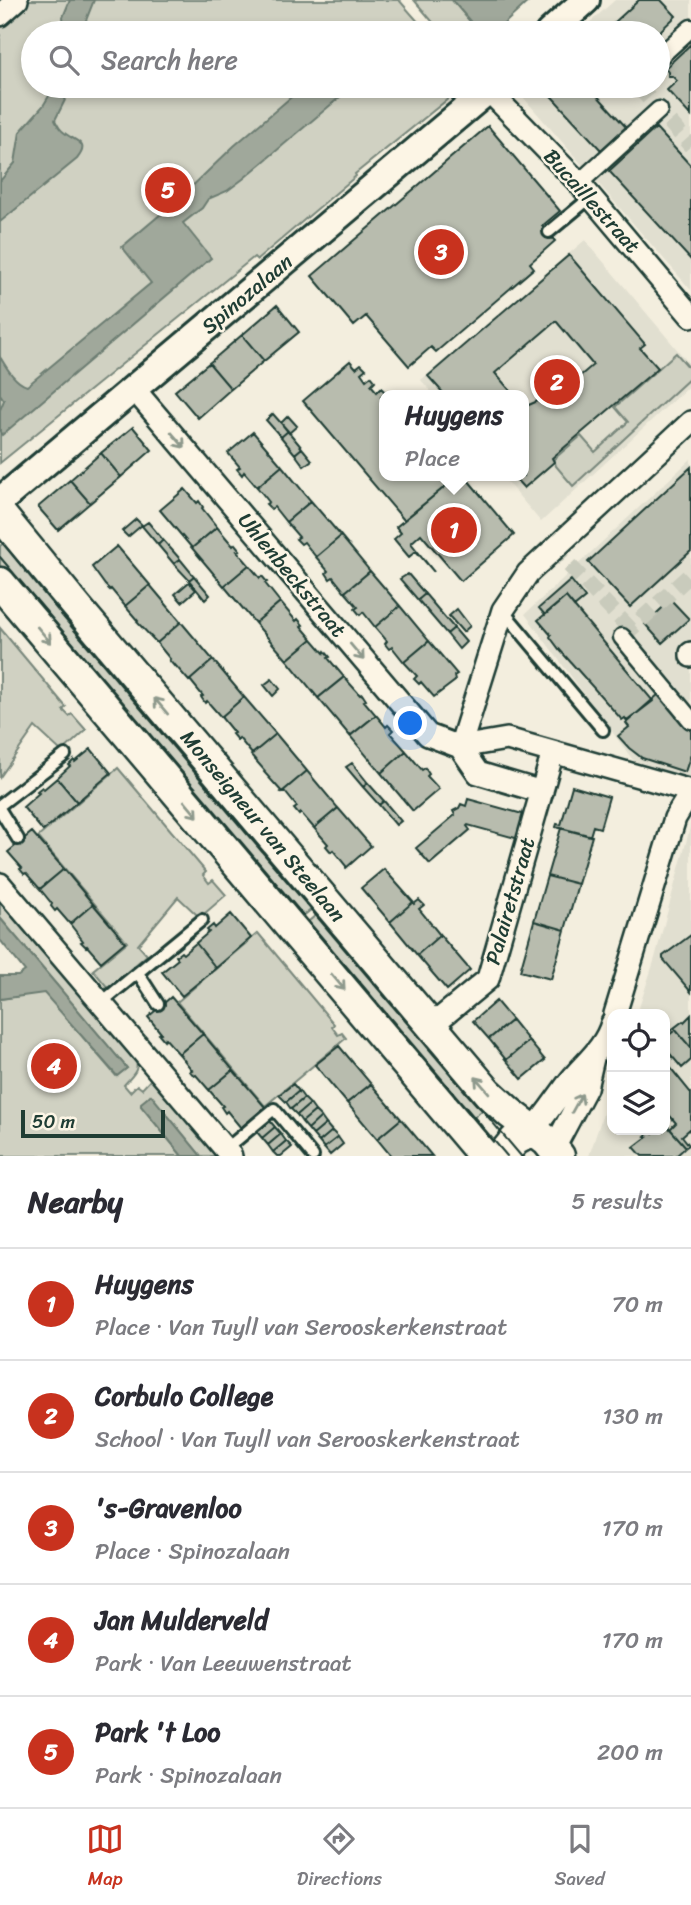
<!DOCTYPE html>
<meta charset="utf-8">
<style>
:root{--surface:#fff;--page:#f7f7f7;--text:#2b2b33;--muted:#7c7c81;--line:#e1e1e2;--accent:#c8321e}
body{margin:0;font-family:Sriracha,sans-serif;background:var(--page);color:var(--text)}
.controls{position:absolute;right:21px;bottom:21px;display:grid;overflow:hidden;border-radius:14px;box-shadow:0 4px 10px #0003}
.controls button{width:63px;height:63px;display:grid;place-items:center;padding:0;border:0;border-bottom:2px solid var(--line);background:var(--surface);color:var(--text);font:35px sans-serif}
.scale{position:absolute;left:21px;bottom:18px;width:144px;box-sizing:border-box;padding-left:7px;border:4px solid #1f3d34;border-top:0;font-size:19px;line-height:24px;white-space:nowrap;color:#1f3d34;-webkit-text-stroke:5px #fcf5e5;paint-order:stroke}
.you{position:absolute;left:411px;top:724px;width:24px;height:24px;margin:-18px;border:5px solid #fff;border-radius:50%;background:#1a73e8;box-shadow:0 0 0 10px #1a73e833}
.badge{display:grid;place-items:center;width:46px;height:46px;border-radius:50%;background:var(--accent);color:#fff;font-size:23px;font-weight:700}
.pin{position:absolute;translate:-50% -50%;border:4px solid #fff;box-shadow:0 2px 7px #0006}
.popup{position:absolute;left:379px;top:390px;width:150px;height:91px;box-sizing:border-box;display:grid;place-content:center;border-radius:14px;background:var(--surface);filter:drop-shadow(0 2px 5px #0005);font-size:23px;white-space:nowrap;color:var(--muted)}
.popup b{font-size:26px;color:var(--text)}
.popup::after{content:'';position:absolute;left:50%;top:100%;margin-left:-14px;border:14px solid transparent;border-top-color:var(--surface)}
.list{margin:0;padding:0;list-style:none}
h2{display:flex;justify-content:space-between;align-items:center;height:91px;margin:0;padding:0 28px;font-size:30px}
h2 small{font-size:23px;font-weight:400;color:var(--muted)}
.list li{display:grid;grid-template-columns:46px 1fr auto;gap:21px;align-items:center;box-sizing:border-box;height:112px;padding:0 28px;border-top:2px solid var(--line)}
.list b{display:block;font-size:26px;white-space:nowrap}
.list p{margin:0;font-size:23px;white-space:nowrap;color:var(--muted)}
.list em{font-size:23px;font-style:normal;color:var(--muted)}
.icon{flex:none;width:38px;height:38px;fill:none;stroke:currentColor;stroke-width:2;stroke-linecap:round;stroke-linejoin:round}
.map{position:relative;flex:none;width:691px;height:1156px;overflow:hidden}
.search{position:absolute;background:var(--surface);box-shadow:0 4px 10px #0003;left:21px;right:21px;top:21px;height:77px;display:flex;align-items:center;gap:18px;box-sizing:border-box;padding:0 24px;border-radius:38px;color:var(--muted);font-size:26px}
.sheet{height:651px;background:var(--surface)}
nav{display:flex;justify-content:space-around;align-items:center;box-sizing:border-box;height:98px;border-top:2px solid var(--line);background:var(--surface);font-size:19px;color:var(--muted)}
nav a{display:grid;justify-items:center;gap:4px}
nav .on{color:var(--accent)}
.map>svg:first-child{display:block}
.built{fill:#e1dfd0}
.green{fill:#d0d1c2;stroke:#78877b;stroke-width:2}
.water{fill:#a0a89b;stroke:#6c7d72;stroke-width:2}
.building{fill:#b8bcae;stroke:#1f3d34;stroke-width:2}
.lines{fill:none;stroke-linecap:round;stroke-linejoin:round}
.pedestrian-tunnel{stroke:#c9cbbc;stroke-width:16;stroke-dasharray:16 8;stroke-linecap:butt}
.service-casing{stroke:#1f3d34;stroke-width:16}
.pedestrian-casing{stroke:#1f3d34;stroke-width:21}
.minor-casing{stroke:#1f3d34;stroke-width:26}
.tertiary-casing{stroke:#1f3d34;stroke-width:32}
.secondary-casing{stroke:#1f3d34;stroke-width:35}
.service{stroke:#fcf5e5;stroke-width:10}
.pedestrian{stroke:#fcf5e5;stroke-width:16}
.minor{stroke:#fcf5e5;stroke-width:21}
.tertiary{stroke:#fcf5e5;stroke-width:26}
.secondary{stroke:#fcf5e5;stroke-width:30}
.tram{stroke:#1f3d34;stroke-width:2}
.oneway{stroke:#8e998c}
.labels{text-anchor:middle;stroke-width:5;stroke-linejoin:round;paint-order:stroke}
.street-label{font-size:21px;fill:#1f3d34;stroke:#fcf5e5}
</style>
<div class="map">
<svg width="691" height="1156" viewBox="0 0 691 1156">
<rect width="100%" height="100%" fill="#f3eede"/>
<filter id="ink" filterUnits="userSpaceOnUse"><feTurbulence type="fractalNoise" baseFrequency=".0143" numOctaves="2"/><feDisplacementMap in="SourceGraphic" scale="14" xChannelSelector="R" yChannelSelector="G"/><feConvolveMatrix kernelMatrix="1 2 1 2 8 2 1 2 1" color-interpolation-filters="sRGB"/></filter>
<g filter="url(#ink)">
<path class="built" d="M615,0H691V290L516,89L520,86H658V33H578Z
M585,240L691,366V384L541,522L502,476H524V395H434L421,380Z
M691,459V816L685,777L633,760L525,614Z
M691,824V1156H589L612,1087V1130H665V1014H637L655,958Z"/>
<path class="green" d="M28,0H399L428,33H33V86H461L459,90L355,174L356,176L257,260L254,257L0,463V23Z
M414,0H452L480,33H442Z
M676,353L691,370V377L573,486L556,466L554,459L581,436L595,452L628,422L615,407Z
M10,537L317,905L298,920L0,571V546Z
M0,628L66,707L63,710L69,716L72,714L86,730L62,752L35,727L0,777Z
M118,768L206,872L203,875L209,883L213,880L226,895L204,914L201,912L197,915L178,897L138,945L147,955L108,988L93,970L127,942L38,837Z
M0,898L135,1056C140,1072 133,1074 124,1085L130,1092L137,1085L142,1089L153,1077L220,1156H201L150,1095L141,1106L182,1156H0V999L44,992L116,1076L127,1068L0,918Z
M321,911L486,1107L465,1125L303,926Z
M258,933L334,1024L332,1027L338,1035L342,1033L346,1038L265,1106L177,1002Z"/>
<path class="water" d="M70,0H94L81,33H65L63,17Z
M452,0H530L494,33H480Z
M55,86H72L55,120C58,126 60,130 66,134C77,142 90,143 77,159L0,222V181L15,163L20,132L43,106Z
M304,86H353L243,179L227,191L208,199L202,208L183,223L211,258L2,435L0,432V410L4,400L0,394V357C6,367 15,383 27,386L151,283L122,247L181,197L234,146Z
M0,918L127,1068L117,1076L44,993L0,999V976H18L25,971L0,940Z
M151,1095L201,1156H182L141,1106V1103Z"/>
<path class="building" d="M639,0H661L676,16L658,33H603Z
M691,44V116L667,90L677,81L672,76H668V72L665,68Z
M542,86H600L594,92L626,127L601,150Z
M488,126L560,211L542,226L555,241L530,263L534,268L436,352L431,347L409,366L366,316L354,326L312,276Z
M656,128L691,166V260L609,171Z
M569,255L645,344L640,348L658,368L552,458L554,462L524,488L513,476H524V407L547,397L551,401L593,365L556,321L495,373L514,395H445L428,376Z
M277,305L299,332L264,361L242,335Z
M242,335L264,361L231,389L209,363Z
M350,361L356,368L361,364L366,369L361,373L366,380L371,376L375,381L371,385L377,392L381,388L386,393L381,397L384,400V476H456L451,479L452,481L404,520L303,401Z
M209,363L231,389L198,418L175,391Z
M273,414L288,431L281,437L266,420Z
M288,416L297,426L289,433L281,423Z
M133,427L152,450L121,477L101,453Z
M288,431L302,448L295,454L281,437Z
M253,432L282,466L257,487L244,472L242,475L237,469L240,467L228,453Z
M302,448L312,460L304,466L295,454Z
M101,453L121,477L90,503L70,480Z
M282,466L311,501L286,522L274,507L271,509L266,504L269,502L257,487Z
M691,467V551L630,607L588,562Z
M70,480L90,503L58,530L38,507Z
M468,480L514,535L461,581L421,534L411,543L434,572L416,551L409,557L394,539L401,533L396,527L452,481L458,487Z
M185,489L197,503L199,501L203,507L202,508L217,527L192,548L160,510Z
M311,501L341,536L316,557L304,542L301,544L296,539L299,537L286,522Z
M136,519L142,525L128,537L122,531Z
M148,522L163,540L158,545L142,526Z
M217,527L233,546L235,544L240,550L237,551L249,565L224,586L192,548Z
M341,536L370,571L345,592L333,577L330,579L326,573L328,571L316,557Z
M163,540L180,559L174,564L158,545Z
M117,546L150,585L125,606L111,589L110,590L105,585L92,567Z
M180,559L194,576L189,580L174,564Z
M249,565L260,578L262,576L267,582L265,583L280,602L255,623L224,586Z
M370,571L400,606L375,627L363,612L360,615L355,609L358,607L345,592Z
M408,574L425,594L418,600L400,579Z
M194,576L210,595L205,600L189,580Z
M571,580L585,598L574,607L566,597L545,615L539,608Z
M189,582L196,590L182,602L175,594Z
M150,585L181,622L157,643L137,622L138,621L125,606Z
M425,594L454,628L447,634L418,600Z
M566,597L653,701L627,721L625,718L622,720L559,649L550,637L551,635L538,620Z
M671,600L689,619L662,643L645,624Z
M280,602L296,621L298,619L303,625L301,626L312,639L287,660L255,623Z
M400,606L429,641L404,662L392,647L389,649L385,644L387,641L375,627Z
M457,609L470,626L463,632L449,616Z
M181,622L213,660L189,681L175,665L174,666L169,660L170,659L157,643Z
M454,628L466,642L459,649L447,634Z
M312,639L324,653L325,651L330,657L328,658L344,677L318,698L287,660Z
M429,641L457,674L454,676L455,681L434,697L421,682L419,684L414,679L417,676L404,662Z
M213,660L244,697L221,717L207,701L205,703L201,697L203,696L190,680Z
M344,677L360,695L362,694L366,700L364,701L376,715L350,736L318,698Z
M272,679L280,689L273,696L264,685Z
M659,694H660L691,731V754L685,772L642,758L629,748L618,736L629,727L626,723Z
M244,697L276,734L252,754L239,738L237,740L232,734L234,733L221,717Z
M376,715L386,727L388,725L393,730L390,733L406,751L381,773L350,736Z
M276,734L307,771L282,792L264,772L265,771L251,755Z
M91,749L111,773L77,802L57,778L70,766L69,765L74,760L75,762Z
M406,751L422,770L425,768L429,774L427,776L439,789L413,811L381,773Z
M352,763L368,783L363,787L346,767Z
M307,771L338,808L314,828L301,813L299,815L294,809L297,807L285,792H282Z
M57,778L77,802L43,831L23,807L39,793L37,791L42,787L44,789Z
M368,783L384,801L379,805L363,787Z
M572,786L609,797L600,828L593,826L590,836L556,827L557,824L561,825Z
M468,799L526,815L519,839L468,825L467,826L470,830L430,864L416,848L455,815L453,811L459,808L461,804L466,806Z
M384,801L401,821L396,825L379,805Z
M338,808L371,846L346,868V866L333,850L331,852L326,846L328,844L314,828Z
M561,828L592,836L578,884L547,876Z
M32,832L64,869L40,889L26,873L24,874L20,869L22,868L8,852Z
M64,869L93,904L70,924L57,909L55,911L51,906L52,904L40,889Z
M384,869L413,902L390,922L361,888Z
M547,876L578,884L565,930L534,921Z
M419,900L424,905L419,909L440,935L417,955L390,922L413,902L414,904Z
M93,904L125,942L101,962L87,946L86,947L81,942L83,941L70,924Z
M231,914L251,938L216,968L196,943L209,932L207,930L213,925L215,928Z
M534,921L565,930L551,979L520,971Z
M440,935L470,970L447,990L417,955Z
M691,935V992L663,959V956Z
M196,943L216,968L182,996L162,972L178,959L176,956L181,952L183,954Z
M171,997L203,1034L179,1054L165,1038L164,1040L159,1034L161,1033L148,1017Z
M496,1001L512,1020L489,1039L473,1021Z
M691,1015V1048L674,1028L683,1021L684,1022Z
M512,1020L529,1041L506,1060L489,1039Z
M674,1028L691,1048V1060L682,1068L665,1048V1038L673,1032L671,1030Z
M203,1034L233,1070L209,1090L196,1075L194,1076L190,1071L192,1070L179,1054Z
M529,1041L545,1060L522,1079L506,1060Z
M339,1046L371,1084L347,1103L315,1065Z
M665,1061L691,1093V1128L682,1136L689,1145L686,1147L670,1129L676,1123L665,1110Z
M233,1070L265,1107L241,1128L227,1111L225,1113L221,1107L223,1106L209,1090Z
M293,1084L299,1091L286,1102L279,1095Z
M371,1084L401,1119L377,1139L347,1103Z
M299,1091L304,1098L291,1109L286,1102Z
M304,1098L310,1104L297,1115L291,1109Z
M310,1104L315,1111L302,1122L297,1115Z
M315,1111L321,1117L308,1129L302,1122Z
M321,1117L326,1124L313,1135L308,1129Z
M401,1119L432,1156H391L377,1139Z
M270,1121L275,1127L262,1138L257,1132Z
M665,1123L686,1147L676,1156H642L634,1147L647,1137L645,1136L651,1131L653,1133L656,1130H665Z
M326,1124L332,1131L319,1142L313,1135Z
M275,1127L281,1134L268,1145L262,1138Z
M332,1131L338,1137L324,1148L319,1142Z
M281,1134L286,1141L273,1152L268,1145Z
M338,1137L343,1144L330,1155L324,1148Z
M286,1141L292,1147L281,1156H277L273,1152Z"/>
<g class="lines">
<path class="pedestrian-tunnel" d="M638,86L691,146
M553,548L631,630
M623,636L691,574"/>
<g class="service-casing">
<path id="service" d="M549,232L591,197
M504,612L603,730
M0,805L65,755
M0,810L18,839
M138,973L158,1004
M102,1002L202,920
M226,1149L274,1109L313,1156"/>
</g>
<g class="pedestrian-casing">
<path id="pedestrian" d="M658,58L691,28
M579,183L659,110
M622,637L691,720"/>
</g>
<g class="minor-casing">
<path id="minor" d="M0,15L17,0
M488,90L579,183L691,316
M134,389L428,735L460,747L507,739L691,791
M691,653V656
M460,747L503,610L528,573L691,422
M460,747L478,773L542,792
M0,884L231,1156
M615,1014L675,818L691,792
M431,1026L488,979L553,752
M532,1131C546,1115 557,1098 569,1082C584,1063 605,1048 612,1023
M554,1148L586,1088L593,1058"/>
</g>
<g class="tertiary-casing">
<path id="tertiary" d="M549,33L586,0
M0,501L493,86"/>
</g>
<g class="secondary-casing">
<path id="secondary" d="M0,514L77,608L487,1092L510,1113L547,1141L559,1156
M0,583L484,1156
M502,1156L515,1140L532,1131"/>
</g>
<use href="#service" class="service"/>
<use href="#pedestrian" class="pedestrian"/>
<use href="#minor" class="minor"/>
<use href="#tertiary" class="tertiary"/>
<use href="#secondary" class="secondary"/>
<path class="tram" d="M0,540L521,1156
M0,557L507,1156"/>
</g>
<defs><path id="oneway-shaft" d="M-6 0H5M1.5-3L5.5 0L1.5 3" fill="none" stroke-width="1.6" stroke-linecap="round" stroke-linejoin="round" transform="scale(1.75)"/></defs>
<g class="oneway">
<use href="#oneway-shaft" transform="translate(178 440) rotate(49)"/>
<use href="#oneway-shaft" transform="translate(44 635) rotate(50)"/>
<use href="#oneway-shaft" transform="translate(357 652) rotate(50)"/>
<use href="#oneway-shaft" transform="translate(161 706) rotate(-130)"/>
<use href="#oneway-shaft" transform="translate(191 809) rotate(50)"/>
<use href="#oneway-shaft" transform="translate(338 982) rotate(50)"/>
<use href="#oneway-shaft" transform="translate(482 1085) rotate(-131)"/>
<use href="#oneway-shaft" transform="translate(577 1103) rotate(-61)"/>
</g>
</g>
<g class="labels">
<g class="street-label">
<text transform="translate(592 201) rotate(48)" y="7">Bucaillestraat</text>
<text transform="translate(247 294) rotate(-40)" y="7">Spinozalaan</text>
<text transform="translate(292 575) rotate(50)" y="7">Uhlenbeckstraat</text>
<text transform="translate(263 826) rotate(50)" y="7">Monseigneur van Steelaan</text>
<text transform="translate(510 901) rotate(-74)" y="7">Palairetstraat</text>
</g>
</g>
</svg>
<div class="controls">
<button><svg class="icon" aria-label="locate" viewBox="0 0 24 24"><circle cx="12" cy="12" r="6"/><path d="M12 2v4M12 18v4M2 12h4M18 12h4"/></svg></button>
<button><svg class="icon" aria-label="layers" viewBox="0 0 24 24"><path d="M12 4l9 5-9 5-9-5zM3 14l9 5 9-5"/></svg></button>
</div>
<div class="scale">50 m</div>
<div class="you"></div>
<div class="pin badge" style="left:454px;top:530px">1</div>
<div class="popup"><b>Huygens</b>Place</div>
<div class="pin badge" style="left:557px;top:382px">2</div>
<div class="pin badge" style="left:441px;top:252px">3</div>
<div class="pin badge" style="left:54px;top:1066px">4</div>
<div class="pin badge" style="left:168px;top:190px">5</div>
<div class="search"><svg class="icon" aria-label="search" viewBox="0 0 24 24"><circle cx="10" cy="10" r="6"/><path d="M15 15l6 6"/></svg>Search here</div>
</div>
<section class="sheet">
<h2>Nearby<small>5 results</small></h2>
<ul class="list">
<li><span class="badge">1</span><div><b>Huygens</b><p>Place · Van Tuyll van Serooskerkenstraat</p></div><em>70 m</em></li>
<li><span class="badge">2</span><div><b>Corbulo College</b><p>School · Van Tuyll van Serooskerkenstraat</p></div><em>130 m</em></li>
<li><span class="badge">3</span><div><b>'s-Gravenloo</b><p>Place · Spinozalaan</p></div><em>170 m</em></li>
<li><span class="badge">4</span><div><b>Jan Mulderveld</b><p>Park · Van Leeuwenstraat</p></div><em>170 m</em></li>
<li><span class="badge">5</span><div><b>Park 't Loo</b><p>Park · Spinozalaan</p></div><em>200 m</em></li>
</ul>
</section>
<nav>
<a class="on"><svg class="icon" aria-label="map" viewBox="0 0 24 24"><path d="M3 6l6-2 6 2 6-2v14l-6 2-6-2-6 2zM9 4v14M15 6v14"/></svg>Map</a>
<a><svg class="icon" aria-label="directions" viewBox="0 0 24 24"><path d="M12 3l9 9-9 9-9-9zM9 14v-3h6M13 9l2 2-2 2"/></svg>Directions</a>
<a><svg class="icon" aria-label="saved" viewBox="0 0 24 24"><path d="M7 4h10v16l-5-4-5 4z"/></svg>Saved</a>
</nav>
